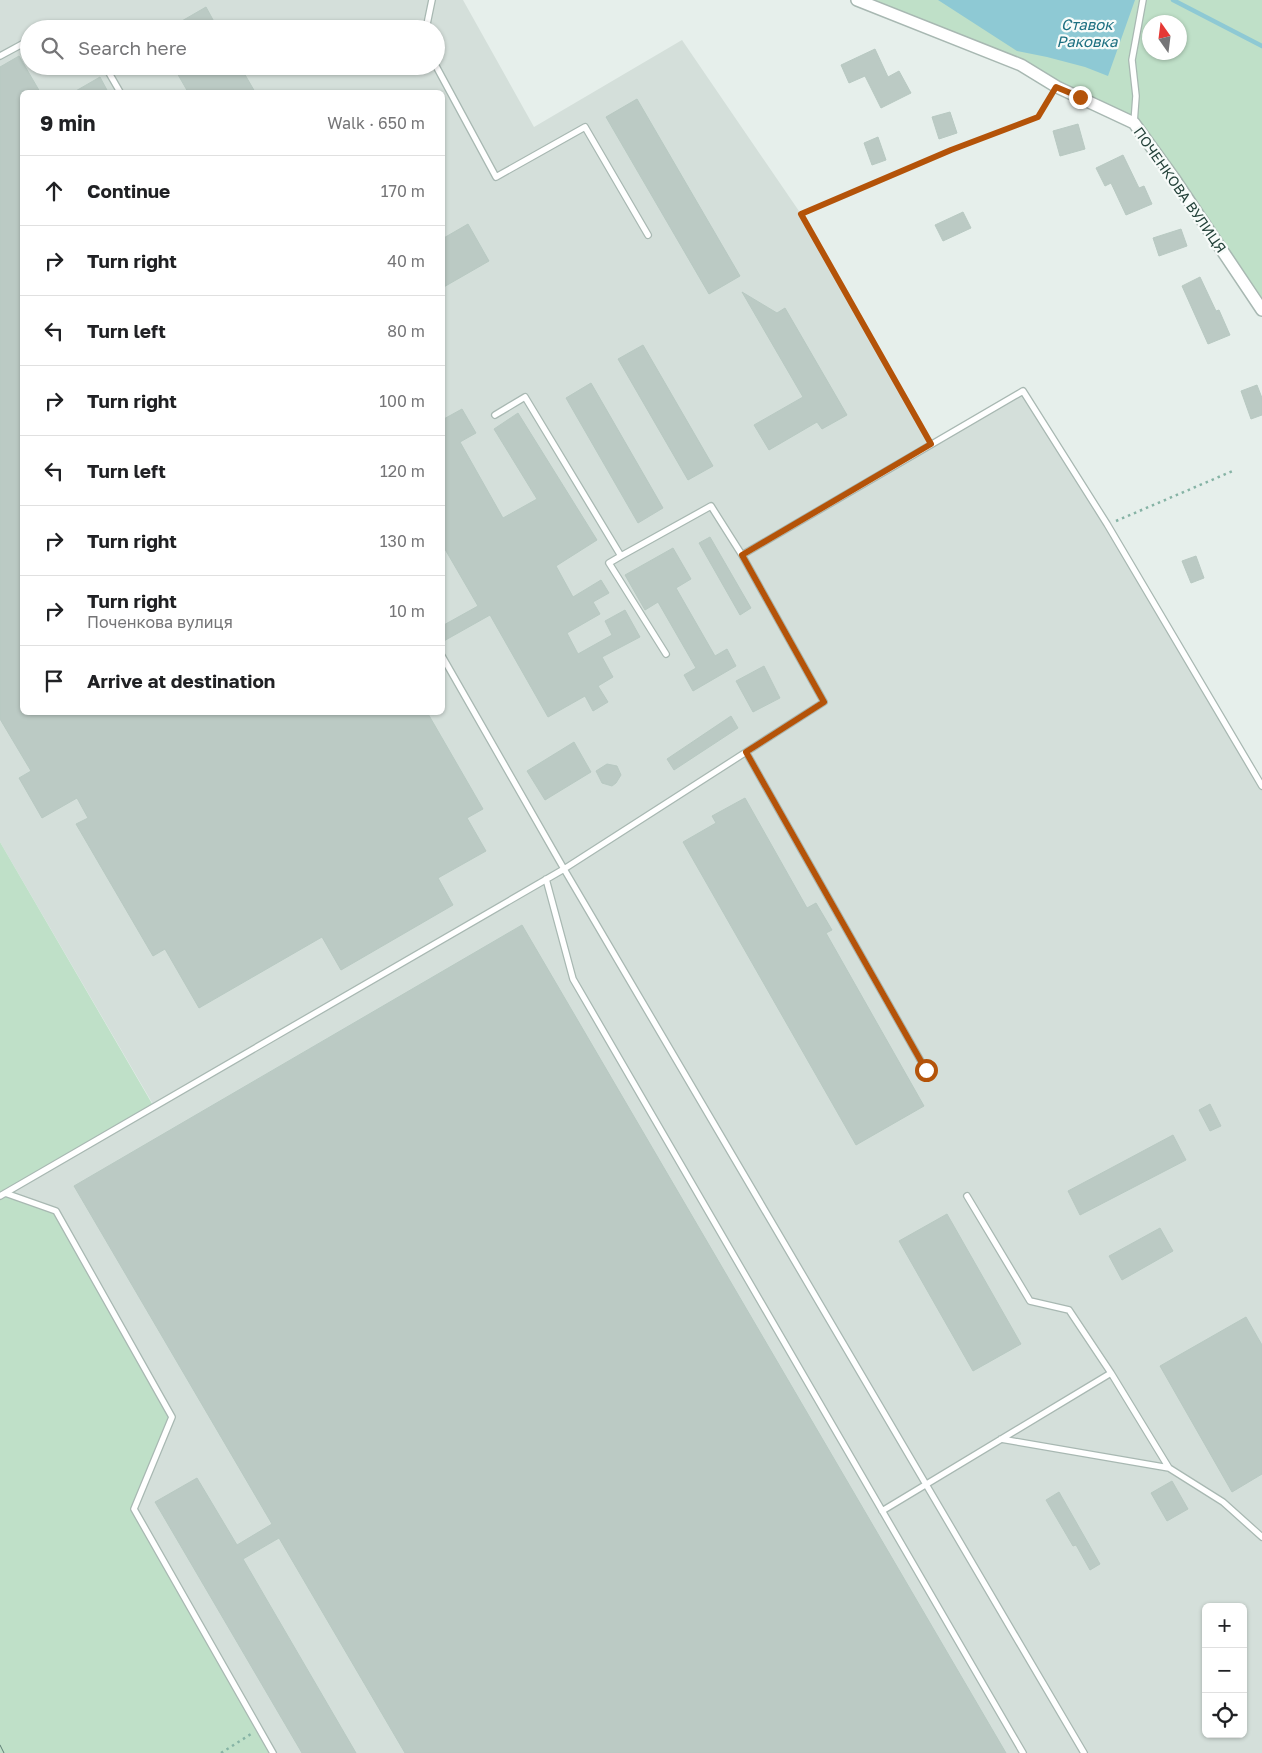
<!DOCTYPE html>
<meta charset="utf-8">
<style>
:root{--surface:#fff;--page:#f2f2f2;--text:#202124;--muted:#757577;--line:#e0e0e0}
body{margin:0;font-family:"Golos Text",sans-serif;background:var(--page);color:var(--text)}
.controls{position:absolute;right:15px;bottom:15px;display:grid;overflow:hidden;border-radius:8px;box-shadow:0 1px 4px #0004}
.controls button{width:45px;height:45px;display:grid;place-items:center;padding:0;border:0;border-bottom:1px solid var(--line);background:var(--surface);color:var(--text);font:25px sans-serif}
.compass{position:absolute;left:1142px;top:15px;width:45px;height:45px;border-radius:50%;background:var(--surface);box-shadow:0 1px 4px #0004;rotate:346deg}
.stop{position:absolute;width:15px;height:15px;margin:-11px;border:4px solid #b45309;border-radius:50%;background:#fff}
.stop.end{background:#b45309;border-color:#fff;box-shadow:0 1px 5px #0008}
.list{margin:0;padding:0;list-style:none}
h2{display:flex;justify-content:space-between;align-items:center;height:65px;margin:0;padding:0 20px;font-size:21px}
h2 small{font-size:16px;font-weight:400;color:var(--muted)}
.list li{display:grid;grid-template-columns:32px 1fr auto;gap:15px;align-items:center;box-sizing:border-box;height:70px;padding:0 20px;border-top:1px solid var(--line)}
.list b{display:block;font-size:19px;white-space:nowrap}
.list p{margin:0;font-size:16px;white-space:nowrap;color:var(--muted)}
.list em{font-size:16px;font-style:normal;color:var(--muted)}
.icon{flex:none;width:28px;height:28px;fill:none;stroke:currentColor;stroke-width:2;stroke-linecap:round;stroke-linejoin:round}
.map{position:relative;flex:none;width:1262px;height:1753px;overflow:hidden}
.search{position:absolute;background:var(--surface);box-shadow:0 1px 4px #0004;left:20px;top:20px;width:425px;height:55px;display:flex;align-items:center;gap:12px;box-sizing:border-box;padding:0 18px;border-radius:28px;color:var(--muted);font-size:19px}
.panel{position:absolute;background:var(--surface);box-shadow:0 1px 4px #0004;left:20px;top:90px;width:425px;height:625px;border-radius:8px}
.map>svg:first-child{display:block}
.built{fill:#d4dfda;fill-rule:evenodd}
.green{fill:#bfe0c8;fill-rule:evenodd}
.water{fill:#8ec9d4}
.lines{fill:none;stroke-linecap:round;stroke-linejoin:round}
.stream{stroke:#8ec9d4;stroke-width:4.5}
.building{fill:#bbcac4;stroke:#b8c9c2}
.service-casing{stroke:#a8b8b2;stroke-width:8}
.minor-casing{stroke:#a8b8b2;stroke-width:14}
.path{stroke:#86b3a5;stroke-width:2.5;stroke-dasharray:2.5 4;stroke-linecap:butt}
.service{stroke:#fff;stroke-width:5.5}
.minor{stroke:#fff;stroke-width:11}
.tram{stroke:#5f7d75;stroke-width:1}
.route{stroke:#b45309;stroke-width:6}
.labels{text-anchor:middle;stroke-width:4.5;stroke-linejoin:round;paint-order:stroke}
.street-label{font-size:14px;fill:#24423a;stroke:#f7fbf9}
.water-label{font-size:15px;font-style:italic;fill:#1c6f80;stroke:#f7fbf9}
</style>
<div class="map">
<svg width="1262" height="1753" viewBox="0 0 1262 1753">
<rect width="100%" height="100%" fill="#e6efeb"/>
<path class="built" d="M0,0H463L534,127L682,40L801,214L931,444L1023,391L1107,524L1262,786V1753H273L134,1509L5,1193L154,1106L0,842ZM29,29H436V66H29ZM22,92H442V712H22ZM1206,1607H1243V1734H1206Z"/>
<path class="green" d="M857,0H1262V310L1134,123L1021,65ZM1150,22H1180V52H1150Z
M0,842L154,1107L6,1192L56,1211L172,1417L134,1509L273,1753H0Z"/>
<path class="water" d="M938,0H1135L1108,76L1085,67L1047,57L1017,51Z"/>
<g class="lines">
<path class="stream" d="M1173,0L1262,46"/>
</g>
<path class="building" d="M206,7L218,29H168Z
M875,49L888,77L899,71L911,93L881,108L865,76L849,83L841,65Z
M19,56L40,92H22V712H427L483,809L467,818L486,851L438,878L453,905L341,970L322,937L199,1008L165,949L153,956L76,824L88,818L77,798L42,818L19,778L31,771L0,719V67Z
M173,66H240L255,92H188Z
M100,77L108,92H74Z
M637,99L740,276L709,294L606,117Z
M950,112L957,133L939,139L932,117Z
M1078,124L1085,149L1060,156L1053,131Z
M878,137L886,160L872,165L864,143Z
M1123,155L1139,188L1144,186L1152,204L1126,215L1111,183L1105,186L1096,168Z
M963,212L971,228L943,241L935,225Z
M468,224L489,261L442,288V239Z
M1181,229L1187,246L1159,256L1153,238Z
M1200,277L1216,311L1219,310L1230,335L1208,344L1182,286Z
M742,292L777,313L785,308L847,415L822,429L817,422L769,450L754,425L803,397Z
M643,345L713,466L688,480L618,359Z
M591,383L663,508L638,523L566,398Z
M1257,385L1262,398V415L1251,419L1241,391Z
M462,409L476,433L460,442L503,518L537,499L494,429L518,413L597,540L556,566L573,597L601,580L609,593L593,602L600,614L567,633L578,654L612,635L605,621L625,610L640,637L602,657L613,677L598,686L608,702L593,711L585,696L548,717L490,615L442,642V626L478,606L442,544V420Z
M710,537L751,608L740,615L699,543Z
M673,548L691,579L676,588L715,656L727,649L736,666L693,691L684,675L696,668L658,602L645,610L625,575Z
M1196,556L1204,578L1191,583L1182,561Z
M764,666L780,698L753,712L736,681Z
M731,716L738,728L674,770L667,759Z
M574,742L591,772L545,800L527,771Z
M607,764L617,766L621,775L616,783L612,786L602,783L596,771Z
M745,798L807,908L816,903L832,930L826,933L924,1106L856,1145L683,842L716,823L712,816Z
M522,925L1006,1753H405L279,1538L243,1559L356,1753H302L155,1502L197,1478L237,1545L272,1524L74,1186Z
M1210,1104L1221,1126L1210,1131L1199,1110Z
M1173,1135L1186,1160L1080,1215L1068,1191Z
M947,1214L1021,1344L973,1371L899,1241Z
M1160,1228L1173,1251L1122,1280L1109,1256Z
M1246,1317L1262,1345V1474L1232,1492L1160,1366Z
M1172,1481L1188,1509L1167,1521L1151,1493Z
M1059,1492L1100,1564L1090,1570L1076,1545L1073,1546L1046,1500Z"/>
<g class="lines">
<g class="service-casing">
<path id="service" d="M426,29L432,0
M0,56L26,42L29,43
M105,66L120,92
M436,66L496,177L585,127L648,235
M1134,123L1136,96L1132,60L1143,0
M495,415L525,397L621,556L711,506L742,555
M621,556L609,563L666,654
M442,656L564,869L1084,1753
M746,752L926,1070
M546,879L573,979L1023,1753
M5,1193L56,1211L172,1417L134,1509L273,1753
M0,1196L564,869L824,702L742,555L1023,391L1107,524L1262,786
M1111,1373L1169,1468
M1001,1439L1169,1468L1223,1502L1262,1537
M882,1511L1111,1373L1069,1310L1030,1301L967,1196"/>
</g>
<g class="minor-casing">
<path id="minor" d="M857,0L1021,65L1057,87L1134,123L1173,177L1262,310"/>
</g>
<path class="path" d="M926,435L801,214L951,150L1038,117L1051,97
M1116,521L1235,470
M221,1753L251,1734"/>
<use href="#service" class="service"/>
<use href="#minor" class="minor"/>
<path class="tram" d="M0,1745L4,1753"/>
</g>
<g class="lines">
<path class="route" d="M926,1070L746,752L824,702L742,555L931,444L801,214L951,150L1038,117L1056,87L1080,97"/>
</g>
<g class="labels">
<g class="street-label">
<text transform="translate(1180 190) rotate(55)" y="5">ПОЧЕНКОВА ВУЛИЦЯ</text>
</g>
<g class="water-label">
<text x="1087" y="30">Ставок<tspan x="1087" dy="17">Раковка</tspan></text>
</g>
</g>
</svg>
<div class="controls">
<button>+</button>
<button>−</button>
<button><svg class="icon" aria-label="locate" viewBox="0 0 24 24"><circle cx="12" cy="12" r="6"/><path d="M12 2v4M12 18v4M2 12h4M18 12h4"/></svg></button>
</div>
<svg class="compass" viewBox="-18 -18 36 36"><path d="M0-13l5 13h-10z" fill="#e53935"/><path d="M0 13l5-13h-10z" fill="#757577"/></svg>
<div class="stop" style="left:926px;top:1070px"></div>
<div class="stop end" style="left:1080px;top:97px"></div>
<div class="search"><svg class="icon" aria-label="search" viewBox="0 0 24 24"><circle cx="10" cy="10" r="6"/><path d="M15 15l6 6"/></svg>Search here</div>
<section class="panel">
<h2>9 min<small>Walk · 650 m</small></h2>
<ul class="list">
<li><svg class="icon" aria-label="ahead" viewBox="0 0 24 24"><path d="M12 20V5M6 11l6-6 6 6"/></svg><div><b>Continue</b></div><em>170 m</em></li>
<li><svg class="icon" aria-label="right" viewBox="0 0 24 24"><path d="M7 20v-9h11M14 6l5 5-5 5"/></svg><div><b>Turn right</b></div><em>40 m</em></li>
<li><svg class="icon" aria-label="left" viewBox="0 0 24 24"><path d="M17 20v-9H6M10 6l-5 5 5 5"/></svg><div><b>Turn left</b></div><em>80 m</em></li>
<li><svg class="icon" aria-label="right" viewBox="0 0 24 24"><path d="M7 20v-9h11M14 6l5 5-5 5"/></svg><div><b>Turn right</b></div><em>100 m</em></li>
<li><svg class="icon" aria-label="left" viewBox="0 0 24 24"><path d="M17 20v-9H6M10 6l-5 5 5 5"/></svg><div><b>Turn left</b></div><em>120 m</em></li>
<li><svg class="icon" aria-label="right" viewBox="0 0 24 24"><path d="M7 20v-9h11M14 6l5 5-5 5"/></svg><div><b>Turn right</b></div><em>130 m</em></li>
<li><svg class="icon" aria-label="right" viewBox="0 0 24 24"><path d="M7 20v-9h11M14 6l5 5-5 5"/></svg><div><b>Turn right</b><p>Поченкова вулиця</p></div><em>10 m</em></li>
<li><svg class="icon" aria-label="arrive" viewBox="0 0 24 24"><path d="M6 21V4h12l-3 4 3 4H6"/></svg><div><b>Arrive at destination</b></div></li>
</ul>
</section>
</div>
